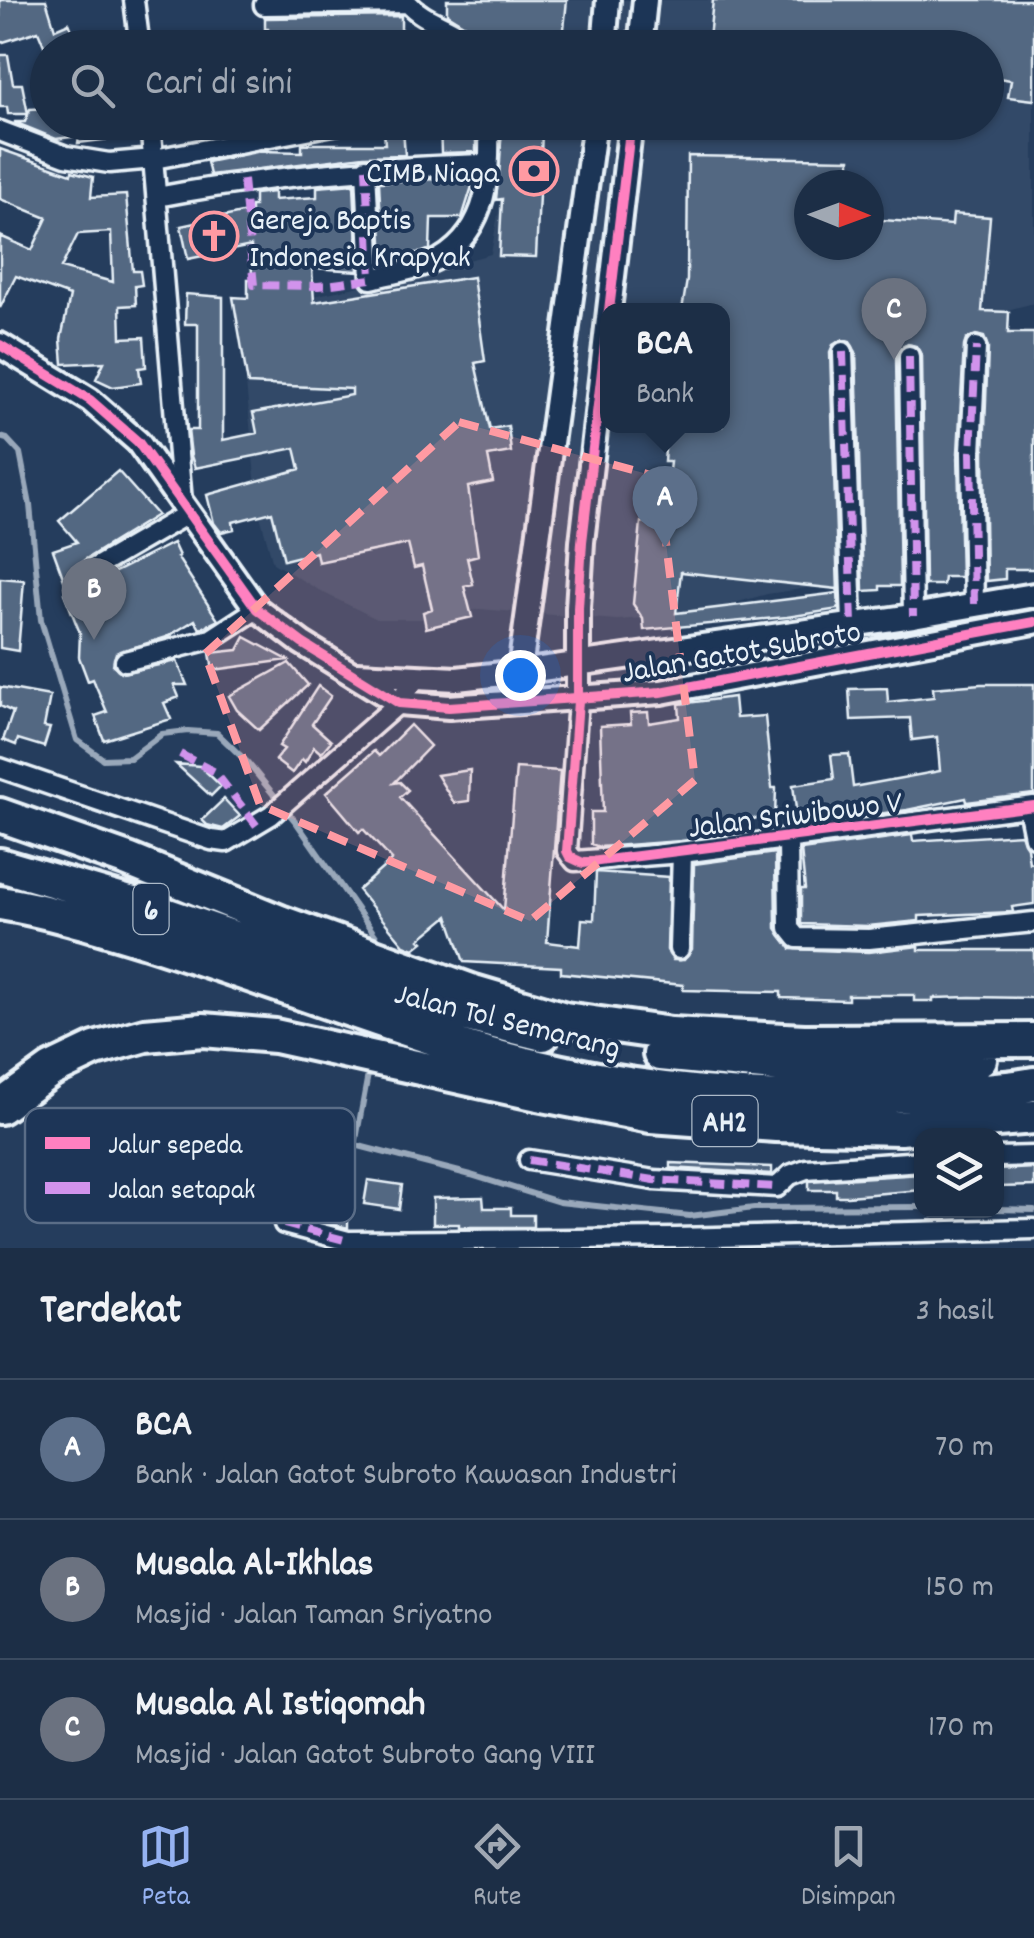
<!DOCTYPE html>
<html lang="id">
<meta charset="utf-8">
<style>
:root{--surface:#1c2e46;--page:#25364d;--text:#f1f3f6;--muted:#a0a8b3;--line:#3a4a5f;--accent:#95b2f1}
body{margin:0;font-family:Dekko,sans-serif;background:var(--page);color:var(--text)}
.controls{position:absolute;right:30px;bottom:30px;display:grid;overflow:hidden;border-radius:20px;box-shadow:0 2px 8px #0004}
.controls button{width:90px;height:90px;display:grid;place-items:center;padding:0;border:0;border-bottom:2px solid var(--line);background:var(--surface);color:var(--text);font:50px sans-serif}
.compass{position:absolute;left:794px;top:170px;width:90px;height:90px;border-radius:50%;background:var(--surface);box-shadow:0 2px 8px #0004;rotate:91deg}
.you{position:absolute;left:520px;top:675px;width:35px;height:35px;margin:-25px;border:8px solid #fff;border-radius:50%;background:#1a73e8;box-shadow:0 0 0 15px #1a73e833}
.badge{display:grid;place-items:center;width:65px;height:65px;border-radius:50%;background:var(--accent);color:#fff;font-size:32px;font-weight:700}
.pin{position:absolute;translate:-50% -82px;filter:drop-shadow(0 2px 5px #0008)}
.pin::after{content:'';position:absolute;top:52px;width:35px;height:30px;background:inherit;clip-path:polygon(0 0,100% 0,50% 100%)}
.popup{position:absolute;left:600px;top:303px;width:130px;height:130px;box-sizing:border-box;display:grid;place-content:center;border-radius:20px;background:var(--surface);filter:drop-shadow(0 2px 8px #0005);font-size:32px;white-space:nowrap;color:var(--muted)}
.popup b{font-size:38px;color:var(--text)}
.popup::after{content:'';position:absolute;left:50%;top:100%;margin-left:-20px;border:20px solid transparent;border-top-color:var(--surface)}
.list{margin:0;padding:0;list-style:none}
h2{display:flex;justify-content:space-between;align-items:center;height:130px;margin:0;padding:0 40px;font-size:42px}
h2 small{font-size:32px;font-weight:400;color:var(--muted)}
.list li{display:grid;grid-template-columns:65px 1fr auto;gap:30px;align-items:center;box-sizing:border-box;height:140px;padding:0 40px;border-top:2px solid var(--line)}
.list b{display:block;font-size:38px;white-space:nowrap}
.list p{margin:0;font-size:32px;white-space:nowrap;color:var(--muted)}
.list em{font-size:32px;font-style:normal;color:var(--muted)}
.icon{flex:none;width:55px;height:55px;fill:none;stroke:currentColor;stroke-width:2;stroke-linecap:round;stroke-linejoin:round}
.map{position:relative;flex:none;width:1034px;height:1248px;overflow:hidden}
.search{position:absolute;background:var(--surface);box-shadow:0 2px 8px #0004;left:30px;right:30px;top:30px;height:110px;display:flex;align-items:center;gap:25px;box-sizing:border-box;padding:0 35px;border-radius:55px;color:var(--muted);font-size:38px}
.sheet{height:550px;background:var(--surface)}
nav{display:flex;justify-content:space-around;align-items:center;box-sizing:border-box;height:140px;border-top:2px solid var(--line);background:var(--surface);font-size:28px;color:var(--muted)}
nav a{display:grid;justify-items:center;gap:5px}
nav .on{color:var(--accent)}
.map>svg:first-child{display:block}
.built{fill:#334a68;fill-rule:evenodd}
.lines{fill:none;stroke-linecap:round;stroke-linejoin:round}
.stream{stroke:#99a8ba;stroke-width:6}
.building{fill:#536782;stroke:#e8f1f8;stroke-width:2.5;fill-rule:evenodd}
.minor-casing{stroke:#e8f1f8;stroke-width:25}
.tertiary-casing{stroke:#e8f1f8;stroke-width:30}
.motorway-casing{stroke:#e8f1f8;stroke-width:40}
.minor{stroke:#1d3557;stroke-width:18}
.tertiary{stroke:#1d3557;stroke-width:22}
.motorway{stroke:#1d3557;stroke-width:32}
.quiet{stroke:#d193ec;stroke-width:8;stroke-dasharray:15 8;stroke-linecap:butt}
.cycleway-casing{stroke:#1d3557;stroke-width:16}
.cycleway{stroke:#ff80c0;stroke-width:10}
.marked{fill:#ff9aa2;fill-opacity:0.2;stroke:#ff9aa2;stroke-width:8;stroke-dasharray:20 12;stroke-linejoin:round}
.labels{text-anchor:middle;stroke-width:8;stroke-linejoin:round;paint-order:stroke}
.shield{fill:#1d3557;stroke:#abb9c8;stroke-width:2.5}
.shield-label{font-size:30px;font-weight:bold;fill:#e8f1f8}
.poi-label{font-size:32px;fill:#e8f1f8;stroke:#1d3557;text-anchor:end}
.street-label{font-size:32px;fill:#e8f1f8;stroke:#1d3557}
.key{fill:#1d3557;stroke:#5a6d87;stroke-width:2.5}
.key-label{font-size:28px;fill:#e8f1f8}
</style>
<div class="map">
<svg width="1034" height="1248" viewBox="0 0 1034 1248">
<rect width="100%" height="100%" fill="#253d5d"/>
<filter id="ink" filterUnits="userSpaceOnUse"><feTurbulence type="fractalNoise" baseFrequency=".01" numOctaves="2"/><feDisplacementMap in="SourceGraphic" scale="20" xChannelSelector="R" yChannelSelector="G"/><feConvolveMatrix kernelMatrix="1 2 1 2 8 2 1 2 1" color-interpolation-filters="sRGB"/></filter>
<g filter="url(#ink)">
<path class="built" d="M478,0H1034V303L916,334L839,323L829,393L814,587L767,594L696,614L617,620L479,609L438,619H377L324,593L273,563L258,508L246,383L247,310L413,275L491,254L501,198L496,123L986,122V48L482,47L475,32ZM809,185H869V245H809ZM608,310H722V426H608Z"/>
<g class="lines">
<path class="stream" d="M0,437L7,439L20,453L30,505L41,620L77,740L103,759L130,758L162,734L188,731L217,733L247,762L296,822L382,945
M369,1069L355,1145L471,1175L559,1202L690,1216L754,1208L922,1207
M996,1209L1034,1210"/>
</g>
<path class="building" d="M0,0H46L55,29L69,23L79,48H45L38,31L0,43Z
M447,0H567L562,48H485L474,31L447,14Z
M713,0H1034V100L1008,97L1011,80L986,76V48H708Z
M401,16V32H419V41L434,35L455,48H367L366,42L351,41L332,43V48H296L268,44V29H265V18Z
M0,55H8L13,84H22L28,114H8L7,107H0Z
M48,108V122H111V139L78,143L79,136L56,139L14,122H25L30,109Z
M440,122H476V152L441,153Z
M403,129L405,155L364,156L210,175L207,162L261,151L302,152V144H385L384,131Z
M502,131L542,133L536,257L499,256L502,199L496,200Z
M0,149L71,174L72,171L93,177L91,197L126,195L133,271H140L142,285L135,286L136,305L120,306L121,338L144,337L146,367L139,368L141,383L113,387L96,379L104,362L63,364L61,339L70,296L16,276L0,308V236L32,250L47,218L0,199ZM111,232L113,282L61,268L78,234Z
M688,156L850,159V185H809V245H869V219L952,225L953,214L990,217L982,311L1009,312L1008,333H1034V569H1005V579L986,581L984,453L988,348L984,337L976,335L966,340L964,346L958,453L961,577H944L943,585H925L922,356L916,346L908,344L899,349L896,356L900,586H880V590L863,591L856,352L850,342L842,340L833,345L830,352L838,592L837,589L681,572L676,613L838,593L839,609L787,617L644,630L643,619L633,604L641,522L663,524L670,462H664L667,426H722V310H682L687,280Z
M475,177L462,218H431L430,249L421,253H401V259L383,263L379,182Z
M354,184L358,271L312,268L314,302L473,277L485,361L475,363L490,429L508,426L511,452L488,456L493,482L468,487L478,555L467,558L473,584L464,586L472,617L426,628L423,612L432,609L422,566L414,568L408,544L318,562L316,552L284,560L272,512L233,522L234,529L221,532L214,523L207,495L300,469L295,448L195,468L191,456L188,430H198V324H185L186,294L223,297V440L257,433L253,413L352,395V389L248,384L233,297L248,298V279H252L251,246L188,259L181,226L251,211V206H254V194L274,192V200L317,197V187Z
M118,471L157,515L84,560L79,571L84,580L77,587L97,581L173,543L179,556L177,557L218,620L200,629L195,620L167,637L116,653L113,665L123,673L177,661L187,685H174L179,697L164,703L171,719L104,740L95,716L107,712L93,679L88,681L79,657L80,633L64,593L68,591L53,550L77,542L59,521Z
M0,578L24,580L18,651L0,648Z
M245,637L288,660L213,670L210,653L238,650Z
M289,663L308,685L259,730L237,710L229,696Z
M981,684H1034V794L967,802L966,798L907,810L798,825L793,785L834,779L831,755L849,754L853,787L940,771L937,737L912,740L910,718L851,720L849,689L887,688L888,702L934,697L933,688Z
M318,686L331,696L312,724L331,741L321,753L314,747L305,762L302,759L292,773L275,760L284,749L279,746Z
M0,687L50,696L44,727L50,728L44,747L18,739L16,745L3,740L13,712L0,706Z
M734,697L736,718L765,716L772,788H776L775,817L751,819L752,831L681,841L599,847L591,844V812H603L600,726L631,724L630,713L648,712L649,723L680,718L679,704Z
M410,725L430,746L394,783L400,782L408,790L400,797L504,910L516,768L560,771L547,942L580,946L582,919L594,920L596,872L669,877L667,950L673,960H684L692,949L694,864L775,853L776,928L791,949L869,952L919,946V950H1034V998L970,997L933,998V1001H914V995H848V1000L781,998V992L683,990V985L561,973V967L464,962L448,916L420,939L423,942L414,949L404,945L358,890L392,860L363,829L359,832L326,793L374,751L379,756Z
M176,764L200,766L221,786L211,796Z
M470,770L469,801L454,803L437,775Z
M224,799L240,816L223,829L207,825L202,820Z
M1021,834L1027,847L1029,863L1034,862V904L1012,907L1013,912L919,916V921L868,926L801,924V889H805L801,850L912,835L913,841Z
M670,1163L772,1167V1174L670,1168Z
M1034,1168V1186L996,1187V1170Z
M922,1174V1190L847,1196H836V1190H809V1181Z
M368,1180L402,1185L399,1209L364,1204Z
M291,1190L316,1195L315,1201L348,1200V1228L287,1212Z
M483,1197L484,1208H511V1215H533V1227H459V1224H433V1198Z"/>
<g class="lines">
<g class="minor-casing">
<path id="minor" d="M134,0L140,48
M264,5L408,3C426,24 457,26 473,48
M150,122L182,502
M0,131L66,156L109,163L154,159L349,122
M366,168L371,279C393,273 421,270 440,258C490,228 490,173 489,122
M157,197C266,176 370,168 481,164
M843,352L852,624
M909,356L913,616
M91,570L189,513
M974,604L971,453L976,347
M125,661L211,639L257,609
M578,701L567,851L575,861L682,853L1034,806
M0,768L211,840L226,842L271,815L399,703L416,678
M1028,807L1034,837
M788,839L789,928L797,938L869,939L1034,922
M679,949L682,853
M996,1157L1034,1156
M529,1160L654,1180L777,1187L790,1175L806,1169L922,1161
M284,1224L348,1241L676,1238L1034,1229"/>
</g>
<g class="tertiary-casing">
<path id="tertiary" d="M604,48L608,0
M640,48L645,0
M0,345L90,400L138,442L257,609L302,643L399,703L449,707L661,692L1034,622
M357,674L457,679L520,672L913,616L1034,595
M518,684L595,122
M578,701V608L582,542L631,122"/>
</g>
<g class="motorway-casing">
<path id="motorway" d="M0,815L128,860L280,922L474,992L565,1019L671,1034L804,1041L1034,1040
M0,865L147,908L439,1008L543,1034
M0,903C50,911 98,926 147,941C241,971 333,1005 427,1036C591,1090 764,1108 936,1093C968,1091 1002,1090 1034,1084
M660,1054L794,1067L891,1068L980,1059
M0,1107L51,1070L95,1049L145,1035L203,1030L275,1036L538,1094L651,1116L776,1125L900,1128L1034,1117"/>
</g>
<use href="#minor" class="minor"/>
<use href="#tertiary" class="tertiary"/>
<use href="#motorway" class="motorway"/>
<path class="quiet" d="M243,180L254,285L318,286L371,279L366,168
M843,352L852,624
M909,356L913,616
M974,604L971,453L976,347
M180,754L215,772L257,826
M529,1160L654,1180L777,1187
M284,1224L348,1241"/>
<g class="cycleway-casing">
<path id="cycleway" d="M631,122L582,542L578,608V701L567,851L570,857L583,863L1034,806
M0,345L90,400L138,442L257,609L302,643L399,703L449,707L661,692L1034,622"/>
</g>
<use href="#cycleway" class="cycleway"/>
</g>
</g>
<path class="marked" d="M459,422L658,477L695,780L530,921L260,805L205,654Z"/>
<defs>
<g id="bank-ring" transform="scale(2.5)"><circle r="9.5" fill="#1d3557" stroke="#ff9aa2" stroke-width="1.5"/><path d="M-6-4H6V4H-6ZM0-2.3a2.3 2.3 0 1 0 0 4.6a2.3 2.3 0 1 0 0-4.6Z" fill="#ff9aa2"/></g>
<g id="church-ring" transform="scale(2.5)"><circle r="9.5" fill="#1d3557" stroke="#ff9aa2" stroke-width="1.5"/><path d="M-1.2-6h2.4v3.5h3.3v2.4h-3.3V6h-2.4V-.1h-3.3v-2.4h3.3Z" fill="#ff9aa2"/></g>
</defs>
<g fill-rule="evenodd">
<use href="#bank-ring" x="534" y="171"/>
<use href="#church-ring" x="214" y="236"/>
</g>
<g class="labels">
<g class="shield">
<rect x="133.5" y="884" width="35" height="50" rx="8"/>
<rect x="692.5" y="1096" width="65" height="50" rx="8"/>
</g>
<g class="shield-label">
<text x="151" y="919">6</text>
<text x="725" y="1131">AH2</text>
</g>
<g class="poi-label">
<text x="499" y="182">CIMB Niaga</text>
<text x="249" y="229" text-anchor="start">Gereja Baptis<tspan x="249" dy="37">Indonesia Krapyak</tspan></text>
</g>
<g class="street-label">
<text transform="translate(741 650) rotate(-10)" y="11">Jalan Gatot Subroto</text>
<text transform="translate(795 813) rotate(-7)" y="11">Jalan Sriwibowo V</text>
<text transform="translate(508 1019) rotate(14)" y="11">Jalan Tol Semarang</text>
</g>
</g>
<rect x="25" y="1108" width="330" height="115" rx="15" class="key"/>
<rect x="45" y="1137" width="45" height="12" fill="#ff80c0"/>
<rect x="45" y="1182" width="45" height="12" fill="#d193ec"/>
<g class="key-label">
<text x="108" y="1153">Jalur sepeda</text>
<text x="108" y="1198">Jalan setapak</text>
</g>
</svg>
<div class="controls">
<button><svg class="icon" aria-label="layers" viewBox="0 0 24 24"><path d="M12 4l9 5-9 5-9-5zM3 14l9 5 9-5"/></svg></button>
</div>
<svg class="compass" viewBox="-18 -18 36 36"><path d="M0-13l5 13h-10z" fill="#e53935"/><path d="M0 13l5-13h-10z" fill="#a0a8b3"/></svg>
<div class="you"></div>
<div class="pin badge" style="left:665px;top:548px;background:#5c6f8a">A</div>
<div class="popup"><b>BCA</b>Bank</div>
<div class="pin badge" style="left:94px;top:640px;background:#6b7280">B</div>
<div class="pin badge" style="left:894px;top:360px;background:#6b7280">C</div>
<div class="search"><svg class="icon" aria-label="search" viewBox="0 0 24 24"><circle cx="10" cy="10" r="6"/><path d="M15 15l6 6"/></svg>Cari di sini</div>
</div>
<section class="sheet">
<h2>Terdekat<small>3 hasil</small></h2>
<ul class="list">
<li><span class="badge" style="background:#5c6f8a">A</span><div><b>BCA</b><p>Bank · Jalan Gatot Subroto Kawasan Industri</p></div><em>70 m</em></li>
<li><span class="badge" style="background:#6b7280">B</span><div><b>Musala Al-Ikhlas</b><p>Masjid · Jalan Taman Sriyatno</p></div><em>150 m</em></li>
<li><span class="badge" style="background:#6b7280">C</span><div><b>Musala Al Istiqomah</b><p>Masjid · Jalan Gatot Subroto Gang VIII</p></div><em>170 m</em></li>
</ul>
</section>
<nav>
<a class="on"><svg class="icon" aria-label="map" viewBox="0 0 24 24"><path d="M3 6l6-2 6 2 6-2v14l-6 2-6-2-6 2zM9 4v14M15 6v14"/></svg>Peta</a>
<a><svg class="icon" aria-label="directions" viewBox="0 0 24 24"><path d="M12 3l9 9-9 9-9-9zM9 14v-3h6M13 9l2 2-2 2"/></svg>Rute</a>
<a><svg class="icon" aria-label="saved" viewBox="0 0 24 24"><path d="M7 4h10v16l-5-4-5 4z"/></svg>Disimpan</a>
</nav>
